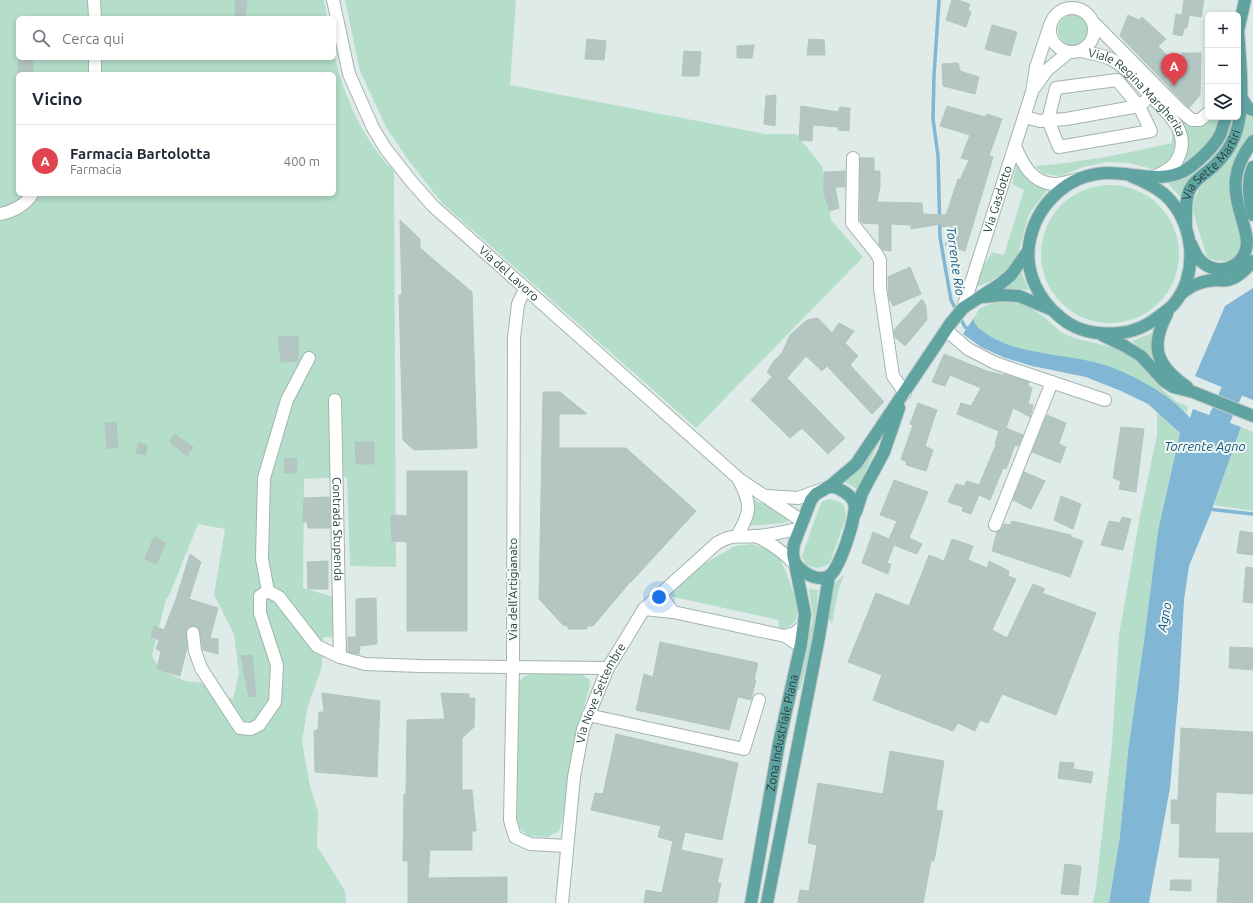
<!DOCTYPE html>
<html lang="it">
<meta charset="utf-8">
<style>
:root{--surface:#fff;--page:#f2f2f3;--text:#1f2937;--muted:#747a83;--line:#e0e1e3;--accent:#825e40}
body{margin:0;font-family:Ubuntu,sans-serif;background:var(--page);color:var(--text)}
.controls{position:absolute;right:12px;top:12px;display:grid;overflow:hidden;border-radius:6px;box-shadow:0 2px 6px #0003}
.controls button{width:36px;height:36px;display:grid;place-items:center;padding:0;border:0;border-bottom:1px solid var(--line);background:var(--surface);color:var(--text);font:20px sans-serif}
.you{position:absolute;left:659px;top:597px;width:14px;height:14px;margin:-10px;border:3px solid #fff;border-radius:50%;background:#1a73e8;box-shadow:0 0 0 6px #1a73e833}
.badge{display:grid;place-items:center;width:26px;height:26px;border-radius:50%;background:var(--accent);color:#fff;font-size:13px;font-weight:700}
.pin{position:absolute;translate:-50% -33px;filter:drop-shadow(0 1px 2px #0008)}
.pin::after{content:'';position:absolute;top:21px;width:14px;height:12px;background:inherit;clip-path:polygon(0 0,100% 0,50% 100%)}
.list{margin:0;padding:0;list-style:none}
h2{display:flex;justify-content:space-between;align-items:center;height:52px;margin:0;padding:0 16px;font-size:17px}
h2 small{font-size:13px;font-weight:400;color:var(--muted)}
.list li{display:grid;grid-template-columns:26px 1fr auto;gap:12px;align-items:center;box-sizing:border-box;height:72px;padding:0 16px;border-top:1px solid var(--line)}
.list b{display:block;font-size:15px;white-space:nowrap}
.list p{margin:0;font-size:13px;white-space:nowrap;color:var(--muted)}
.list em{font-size:13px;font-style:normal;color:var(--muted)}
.icon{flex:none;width:22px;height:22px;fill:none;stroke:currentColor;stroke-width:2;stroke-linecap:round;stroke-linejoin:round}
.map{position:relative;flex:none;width:1253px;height:903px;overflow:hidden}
.search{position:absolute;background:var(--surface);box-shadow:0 2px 6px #0003;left:16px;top:16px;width:320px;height:44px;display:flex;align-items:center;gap:10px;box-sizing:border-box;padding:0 14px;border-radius:6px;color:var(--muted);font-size:15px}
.panel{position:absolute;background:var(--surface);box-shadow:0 2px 6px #0003;left:16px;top:72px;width:320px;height:124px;border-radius:6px}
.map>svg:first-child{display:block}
.green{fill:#b5deca;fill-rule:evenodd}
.water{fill:#82b6d5}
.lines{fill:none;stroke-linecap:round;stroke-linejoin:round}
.stream{stroke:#82b6d5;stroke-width:3.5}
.river{stroke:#82b6d5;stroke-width:22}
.building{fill:#b4c6c2;stroke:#b1c5c1}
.minor-casing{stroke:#a2b3b1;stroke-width:14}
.major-casing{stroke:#c0c8c8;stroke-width:14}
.minor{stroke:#fff;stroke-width:12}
.major{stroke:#60a4a2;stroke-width:12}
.labels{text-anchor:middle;stroke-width:4;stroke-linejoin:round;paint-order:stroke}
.street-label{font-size:12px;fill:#1f3c3b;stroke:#eff8f5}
.water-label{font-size:13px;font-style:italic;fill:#15547c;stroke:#eff8f5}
</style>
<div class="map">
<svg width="1253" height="903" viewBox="0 0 1253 903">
<rect width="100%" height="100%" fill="#dfebe8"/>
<path class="green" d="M0,0H324L327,18H18V58H334V52C342,93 364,142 394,171L396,567L350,566L347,477L304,479L303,588L341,599L343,638L323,637L322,667L308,706L302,742L310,786L318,812L317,846L345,891L346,903H0ZM18,74H334V194H18ZM198,524L225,529L214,595L234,634L239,674L233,699L202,683L185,681L160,669L152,656L166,599L169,596Z
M345,0H516L510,85L765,134H796L822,166L831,220L863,257L696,428L442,203L409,161L386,127L360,71Z
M1058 30a16 16 0 1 1 32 0a16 16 0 1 1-32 0Z
M1246,112L1253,116V134L1243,146L1233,166L1243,240C1239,259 1226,267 1207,257L1205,251L1193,212L1194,200L1202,183Z
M1179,115L1201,124L1210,121L1213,117H1221C1216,131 1209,148 1196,157C1189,161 1182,164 1176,168C1191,144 1191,141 1179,115Z
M1230,117H1237L1225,147L1181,198L1165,180L1193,169Z
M1172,131H1173L1179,146L1169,162L1161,167L1152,169L1129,163L1107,162L1083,167L1061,176L1044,174L1035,166C1081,163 1126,153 1172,143Z
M1017,163L1048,189L1029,214L1018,254L1008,269L991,281L976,287L983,267L992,252L1004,255L1024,190L1012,184Z
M1041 254a69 69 0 1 1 138 0a69 69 0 1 1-138 0Z
M1021,272L1029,290L1001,288Z
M1002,299L1024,304L1043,316L1061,332L1074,338L1116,348L1132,358L1145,369L1163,390L1177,402L1188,406L1187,412C1161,395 1136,375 1105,365C1098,363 1089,362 1081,361C1049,355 1006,351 980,329C977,327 975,323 973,319L980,308Z
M1152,333L1154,359L1132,341Z
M1157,412L1180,433L1158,531L1144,641L1128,751L1120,836L1109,903H1093L1096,887L1112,745L1119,635L1140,516L1157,435Z
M1241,427L1253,432V511L1214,505Z
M882,436L857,489L845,482Z
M829,499L838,501L844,505L846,517L830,563C822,569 815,569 805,564L802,556L820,505L823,501Z
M754,500L790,515V520L783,523L745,526L753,512Z
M752,544C761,547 773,550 779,558C785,566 799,605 798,614C796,624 787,629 778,630L779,620L669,596L671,591L707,562L735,546Z
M844,574L838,592L832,624L827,615L834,584Z
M809,589L818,590L814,637L800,690L797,689L813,617Z
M533,672L580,673L590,680L589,690L579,720L572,749L563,818L559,831L548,837L529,836L520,829L517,820L519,684L522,678Z"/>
<path class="water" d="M1253,288V400L1195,376L1225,306Z
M973,319C975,323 977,327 980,329C1014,357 1065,352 1105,365C1132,374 1173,396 1190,418L1193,409L1241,427L1210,515L1189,566L1184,600L1179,688L1170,788L1149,903H1109L1120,836L1128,751L1144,641L1158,531L1180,433L1148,404L1121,391L1086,377L1032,366L1003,357L981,347L963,334Z"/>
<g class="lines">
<path class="stream" d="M939,0L934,75L933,119L938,156L940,237L951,300L965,327L971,331
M1208,509L1253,514"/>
<path class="river" d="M1207,447L1253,344"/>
</g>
<path class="building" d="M236,0H247L245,17L235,16Z
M952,0H958L970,4L968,10L971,12L966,27L946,20Z
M1184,0H1204L1201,17L1182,14Z
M1176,14L1189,16L1187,28L1185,27L1182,36L1173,34Z
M1128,15L1139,20L1142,17L1166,39L1158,46L1181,70L1182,53H1201L1200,95L1189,108L1120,36Z
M992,25L1017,32L1010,56L985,49Z
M587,39L606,41L604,60L585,59Z
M809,39L824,40L825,55H807Z
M754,45L752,58H737V46Z
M684,51L701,52L699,76H682Z
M19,58L32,59L33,74H18Z
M958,63L960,71L979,77L975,94L943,86L942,64Z
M776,95L775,126L764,124L766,96Z
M801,106L838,112L840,107L850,108L849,131L838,130V127L813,125L812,141L799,140Z
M947,106L985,117L987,114L1002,119L989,156L993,157L965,251L945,245L952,226L941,227V224L911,229V225L891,224V251L883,250L879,245V224L862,223L860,220V158H874V171H880V186L877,202L922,203L923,214L946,215L958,179L960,180L969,160L961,158L970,135L940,126Z
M845,171V187H835L839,208L830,211L824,194V172Z
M400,220L420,239V248L472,292L477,448L414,450L403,440L399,295H402Z
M910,267L921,294L893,306L889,298L888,277Z
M922,299L926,306L927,320L905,346L895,337L894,330Z
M818,318L832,333L839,323L854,331L845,343L858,356L850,365L884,402L872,414L827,366L822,371L806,356L787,378L845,438L828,454L802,428L790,438L751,400L772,377L767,372L774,361L782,353L790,335L807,320Z
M298,336V361L281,362L278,337Z
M944,354L987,371L1003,375L1004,374L1029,382L1028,386L1032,388L1028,404L1033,405L1030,417L1013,408L1006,428L1023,435L1018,446L1015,445L1006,469L1003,468L990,500L979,495L971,514L962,511L963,507L948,502L956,484L964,486L967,481L979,485L996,445L995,444L999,431L957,414L961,403L971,406L981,388L950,375L945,386L932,382Z
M543,392H560L587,414H559V448H626L696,511L631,582V581L593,626H587V629H568V626L563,625L539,599Z
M918,403L937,410L925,446L933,450L926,471L906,465L907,462L901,459L913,425L910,424Z
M1047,415L1066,423L1059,444L1066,447L1060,463L1032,452Z
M116,422L118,447L107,449L105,423Z
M1121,427L1144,429L1136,492L1119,489L1121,481L1113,478Z
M174,434L193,447L187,456L170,442Z
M355,442H374V464H356Z
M139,443L147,445L146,455L136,453Z
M285,458L297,459L296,473H284Z
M407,471H467V631H407V542L392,541L391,515L407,516Z
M1024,472L1045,481L1031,509L1013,500Z
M894,480L928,492L909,538L922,544L917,554L894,545L887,563L891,564L888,574L862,563L873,532L889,539L897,521L880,515Z
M1061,496L1081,504L1073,529L1054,520Z
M329,497L330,528H308L307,522H303L304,498Z
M1122,517L1131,519L1123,550L1101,545L1109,521L1120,523Z
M1012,521L1071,535V537L1083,541L1070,577L992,551L997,532L1002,528L1004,524L1010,525Z
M1240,531L1253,533V555L1237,553Z
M154,537L166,543L156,564L145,559Z
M952,539L973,546L968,560L987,568L989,561L1009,571L1008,576L1016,579L992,630L1007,638L1033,584L1045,589L1042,593L1096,613L1056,715L1002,694L988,723L980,720L975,731L958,723L953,731L873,700L882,675L848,662L876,593L909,606L929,555L944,561Z
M190,554L201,562L189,599L218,608L210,638L218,639V654L203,650L199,629L196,626L189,627L186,630L187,648L180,676L157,669L161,651L156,649L159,640L151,636L154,626L164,630L176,599Z
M328,561V589H308L307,562Z
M1246,567L1253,568V603L1243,602Z
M376,598L377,644L360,646L359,654L348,652V637H356V599Z
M660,642L758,663L754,680H756L751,700L738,697L729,730L636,710L644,674L653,677Z
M1230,647L1253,648V670L1229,668Z
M252,655L256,696L249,697L241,656Z
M322,693L380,701L377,777L315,772L314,731L318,730L319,712H324Z
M441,693L469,694V698H475L474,727L462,738V790H472L476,831H472V850H430L428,878L507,877V903H408V861H403L404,794H406L407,720L445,719Z
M1181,728L1253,732V794L1216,792L1215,833H1253V903L1217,902L1220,858L1179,857L1180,824L1171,823V800H1178Z
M616,734L738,763L722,840L685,832L681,850L723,859L717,883H721L717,903H644L646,890L662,893L673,841L658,837L661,826L591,810L595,793L603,794Z
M890,751L944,761L936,810L943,811L934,861H931L923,903H798L800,890L809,891L817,845L808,843L818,783L883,794Z
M1060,762L1074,763L1073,769L1093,772L1091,783L1058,778Z
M1065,864L1081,866L1078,895L1061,894Z
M1171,880H1191V891L1170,890Z"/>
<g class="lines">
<g class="minor-casing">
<g id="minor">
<path d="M94,0L95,18"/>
<path id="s1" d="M333,0L349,74L373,128L385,148L411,181L433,206L739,479L802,521"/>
<circle cx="1072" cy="30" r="22"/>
<path d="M1094,23L1181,111L1192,120H1200L1208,113"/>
<path id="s2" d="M1081,51C1093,54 1106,55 1116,62C1130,71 1140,85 1151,96C1167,113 1190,131 1179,156C1177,161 1174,165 1170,168C1165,172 1159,174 1154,177"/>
<path d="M95,58V74"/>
<path d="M1117,80L1139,106L1151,131L1059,147L1048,120L1056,88Z"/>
<path d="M1035,87L1047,70L1069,52"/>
<path d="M1025,117L1040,121L1066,119L1139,106L1144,102"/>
<path d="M1015,146C1022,163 1032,183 1054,184C1061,184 1069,181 1076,180"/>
<path d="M853,158L852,223L876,253L880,260V288L893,376L905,393"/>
<path d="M0,214C12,212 26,205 32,194"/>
<path d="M525,289L518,304L514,338L513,667L510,820L515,837L530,844L567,846"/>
<path id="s3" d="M963,308L1032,92L1036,67L1050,25"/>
<path d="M946,330L968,349L995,363L1105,400"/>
<path id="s4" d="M335,400L340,657"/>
<path d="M767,496L798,498L823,489"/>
<path d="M995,525L1052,382"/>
<path d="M737,536C751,512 752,505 739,480"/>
<path d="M755,536C771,542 783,552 795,564"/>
<path d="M268,591L262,559L264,478L287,400L309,358"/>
<path d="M644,609L673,612L660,594"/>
<path d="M673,612L785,636"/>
<path d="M193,633L195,651L201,668L240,728L251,729L259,725L275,702L277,665L260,613V596L268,591L279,597L317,646L340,657L365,664L420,666L608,668"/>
<path d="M800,646L785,636L795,633L803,626"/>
<path d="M588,715L744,749L759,700"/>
<path id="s5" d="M562,903L574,777L583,729L608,668L644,609L717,543C735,533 738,538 756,536C771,535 785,532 800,528"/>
</g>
</g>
<g class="major-casing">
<g id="major">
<path d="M1238,31L1245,0"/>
<path d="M1241,97L1248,108L1253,110"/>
<path d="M1253,167C1246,182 1249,200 1253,215"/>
<path d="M1131,176C1143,181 1154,186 1164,194C1195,221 1200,276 1172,306C1169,309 1165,312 1162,314C1150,324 1135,332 1119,333C1098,335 1077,332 1060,317C1039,300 1025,273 1029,245C1035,205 1068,173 1109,173C1133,173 1161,183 1184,171C1196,164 1214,147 1220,135C1222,130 1224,123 1226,117"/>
<path id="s6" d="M1186,225C1186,215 1185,204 1188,194C1192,181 1204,175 1214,166C1221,159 1228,151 1232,142C1247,115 1240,61 1238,31"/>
<path d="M1191,244C1194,250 1197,258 1202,262C1218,276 1241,268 1246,249C1249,239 1244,228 1242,219C1232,188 1232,168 1253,141"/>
<path d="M1181,294C1192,285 1201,281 1215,280C1219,280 1224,281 1228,280C1238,278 1246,269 1253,261"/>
<path d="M983,297L1002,295L1019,296L1050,309"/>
<path d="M1167,314C1149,348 1157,366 1187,387"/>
<path d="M1102,335L1123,345L1141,356L1164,381L1173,387L1193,392L1253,416"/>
<path d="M830,486L856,464L950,324L963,308L1000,284L1011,275L1028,251"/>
<path d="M830,486C839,488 851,494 854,503C858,514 839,571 829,576C820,581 809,576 803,571C793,564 792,556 794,544L811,500L816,494Z"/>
<path d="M856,512L862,493L884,452L899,408"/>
<path id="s7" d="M751,903L779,743L801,644L805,614L795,564"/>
<path d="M767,903L819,637L829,576"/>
</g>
</g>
<use href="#minor" class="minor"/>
<use href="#major" class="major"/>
</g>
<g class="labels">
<g class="street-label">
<text dy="4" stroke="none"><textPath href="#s2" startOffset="72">Viale Regina Margherita</textPath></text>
<text dy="4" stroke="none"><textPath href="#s6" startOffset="69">Via Sette Martiri</textPath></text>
<text dy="4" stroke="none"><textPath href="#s3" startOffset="114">Via Gasdotto</textPath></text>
<text dy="4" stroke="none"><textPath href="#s1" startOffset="335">Via del Lavoro</textPath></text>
<text dy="4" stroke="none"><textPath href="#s4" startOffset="129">Contrada Stupenda</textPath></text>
<text transform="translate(513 589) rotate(-90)" y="4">Via dell'Artigianato</text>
<text dy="4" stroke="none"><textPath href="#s5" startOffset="215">Via Nove Settembre</textPath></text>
<text dy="4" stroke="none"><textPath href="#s7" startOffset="173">Zona Industriale Piana</textPath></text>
</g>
<g class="water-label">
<text transform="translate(956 261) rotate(82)" y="5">Torrente Rio</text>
<text x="1205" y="451">Torrente Agno</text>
<text transform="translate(1164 617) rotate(-79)" y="5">Agno</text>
</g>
</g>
</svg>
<div class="controls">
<button>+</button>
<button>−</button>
<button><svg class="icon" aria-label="layers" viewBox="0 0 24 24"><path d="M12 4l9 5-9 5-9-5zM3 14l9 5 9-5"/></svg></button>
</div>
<div class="you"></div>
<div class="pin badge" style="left:1174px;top:86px;background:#e0444e">A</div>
<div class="search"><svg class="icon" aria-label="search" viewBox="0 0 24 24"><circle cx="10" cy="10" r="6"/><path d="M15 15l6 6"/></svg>Cerca qui</div>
<section class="panel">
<h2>Vicino<small></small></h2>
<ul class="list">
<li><span class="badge" style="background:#e0444e">A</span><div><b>Farmacia Bartolotta</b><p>Farmacia</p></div><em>400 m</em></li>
</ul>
</section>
</div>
